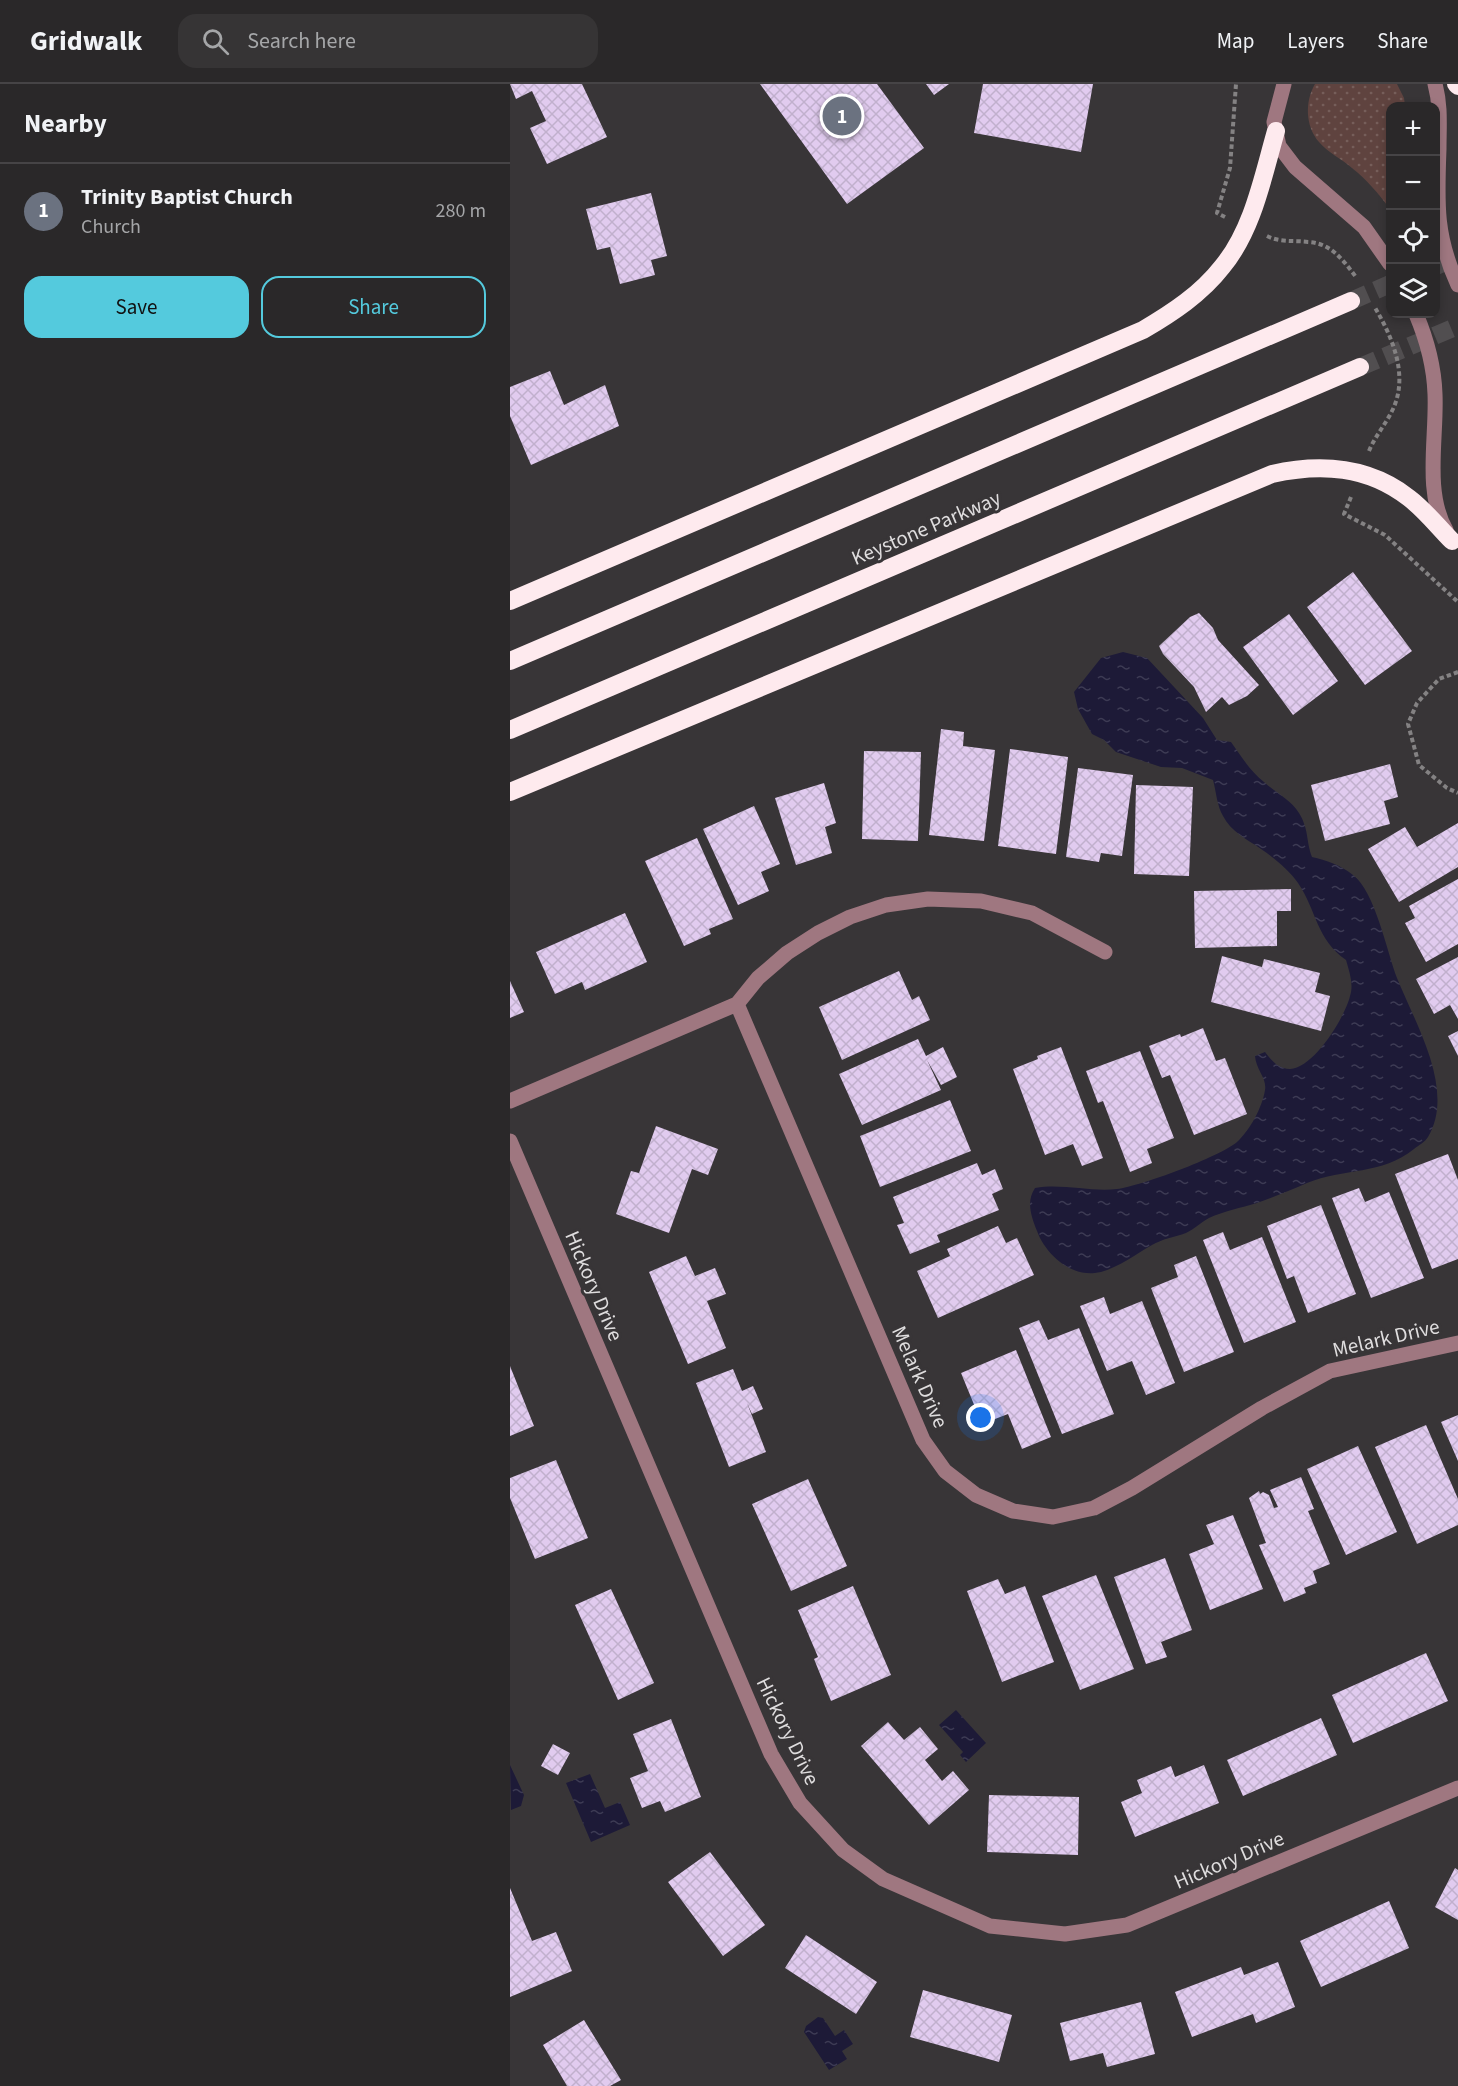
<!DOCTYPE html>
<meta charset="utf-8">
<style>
:root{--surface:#2a2829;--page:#363435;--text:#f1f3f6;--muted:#a5a6a8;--line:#464446;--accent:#54cadd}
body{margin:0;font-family:"Source Sans 3",sans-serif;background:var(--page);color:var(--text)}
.controls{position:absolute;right:18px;top:18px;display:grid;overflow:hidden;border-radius:12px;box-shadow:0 3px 9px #0003}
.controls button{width:54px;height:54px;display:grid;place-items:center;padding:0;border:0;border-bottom:2px solid var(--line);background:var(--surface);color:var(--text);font:30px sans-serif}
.you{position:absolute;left:471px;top:1334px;width:21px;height:21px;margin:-15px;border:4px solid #fff;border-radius:50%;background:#1a73e8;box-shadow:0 0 0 9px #1a73e833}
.badge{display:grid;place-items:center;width:39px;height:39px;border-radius:50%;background:var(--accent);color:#fff;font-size:20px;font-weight:700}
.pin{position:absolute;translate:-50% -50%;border:3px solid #fff;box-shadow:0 2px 6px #0006}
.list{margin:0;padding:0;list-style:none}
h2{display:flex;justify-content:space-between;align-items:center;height:78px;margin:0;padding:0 24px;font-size:26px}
h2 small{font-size:20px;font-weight:400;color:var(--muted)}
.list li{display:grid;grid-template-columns:39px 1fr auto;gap:18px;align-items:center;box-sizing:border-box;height:96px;padding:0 24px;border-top:2px solid var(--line)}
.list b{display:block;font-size:22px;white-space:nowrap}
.list p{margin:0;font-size:20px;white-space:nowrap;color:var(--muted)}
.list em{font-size:20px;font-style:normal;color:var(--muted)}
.actions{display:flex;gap:12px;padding:18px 24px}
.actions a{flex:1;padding:14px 0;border:2px solid var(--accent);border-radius:18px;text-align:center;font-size:21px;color:var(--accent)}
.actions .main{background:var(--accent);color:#111}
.icon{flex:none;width:33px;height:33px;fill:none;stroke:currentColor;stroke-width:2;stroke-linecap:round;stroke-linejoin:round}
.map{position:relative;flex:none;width:948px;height:2002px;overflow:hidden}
header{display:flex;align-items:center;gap:36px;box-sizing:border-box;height:84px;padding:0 30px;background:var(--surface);border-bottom:2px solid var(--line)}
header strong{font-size:28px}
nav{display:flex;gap:33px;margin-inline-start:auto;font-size:21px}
.search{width:420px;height:54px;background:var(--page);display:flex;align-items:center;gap:15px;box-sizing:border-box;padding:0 21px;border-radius:18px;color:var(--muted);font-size:22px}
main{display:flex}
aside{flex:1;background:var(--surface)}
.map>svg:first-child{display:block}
.grass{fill:url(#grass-dots)}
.water{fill:url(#water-ripples)}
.building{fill:url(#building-cross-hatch)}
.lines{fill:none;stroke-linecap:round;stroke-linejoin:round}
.highway-tunnel{stroke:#514e50;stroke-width:18;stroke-dasharray:18 9;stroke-linecap:butt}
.path{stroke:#848283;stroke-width:4;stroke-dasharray:4.5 3;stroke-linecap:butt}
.minor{stroke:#9f7780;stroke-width:15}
.highway{stroke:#feeaee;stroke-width:18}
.labels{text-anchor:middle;stroke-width:6;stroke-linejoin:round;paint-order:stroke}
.street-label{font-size:21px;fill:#dfddde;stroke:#383537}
</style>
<header>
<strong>Gridwalk</strong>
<div class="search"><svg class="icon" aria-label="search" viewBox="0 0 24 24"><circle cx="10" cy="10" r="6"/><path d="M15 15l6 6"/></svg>Search here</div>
<nav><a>Map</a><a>Layers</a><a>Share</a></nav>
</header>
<main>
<aside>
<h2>Nearby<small></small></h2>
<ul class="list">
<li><span class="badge" style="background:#6b7280">1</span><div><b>Trinity Baptist Church</b><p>Church</p></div><em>280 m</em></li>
</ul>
<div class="actions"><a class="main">Save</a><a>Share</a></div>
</aside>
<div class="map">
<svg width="948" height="2002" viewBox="0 0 948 2002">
<defs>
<pattern id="grass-dots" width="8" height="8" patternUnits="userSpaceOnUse" patternTransform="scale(1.5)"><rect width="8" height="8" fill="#5f433f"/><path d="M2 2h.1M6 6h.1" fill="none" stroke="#765e5a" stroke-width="1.8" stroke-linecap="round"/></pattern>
<pattern id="water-ripples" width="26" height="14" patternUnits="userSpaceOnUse" patternTransform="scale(1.5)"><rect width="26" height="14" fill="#1d1a37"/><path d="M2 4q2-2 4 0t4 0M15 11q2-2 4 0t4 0" fill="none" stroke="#3d3b54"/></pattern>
<pattern id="building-cross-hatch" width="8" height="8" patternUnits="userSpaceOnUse" patternTransform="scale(1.5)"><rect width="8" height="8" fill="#e1cbef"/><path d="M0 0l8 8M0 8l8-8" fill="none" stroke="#c1b0cd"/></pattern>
</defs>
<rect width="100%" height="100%" fill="#383537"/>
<path class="grass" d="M805,0H887L894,14L895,22H880V125C869,110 857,96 842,84C832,75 817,68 809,58C795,42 795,17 805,0Z"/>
<path class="water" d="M613,568L637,574L693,634L707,656L721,658C731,672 740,687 754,698C766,709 780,715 789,729C799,745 796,757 802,773C816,776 831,781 843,791C865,807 877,868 887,894C905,939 946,1006 918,1053C915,1058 909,1061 904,1065C872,1091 834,1084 797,1099C781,1106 764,1113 747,1119C731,1124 714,1127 699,1134C691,1138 685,1145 676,1149C665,1153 652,1155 642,1161C626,1170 604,1187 585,1189C559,1192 535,1169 527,1147C521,1132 516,1117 525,1104C552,1099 580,1108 607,1105C631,1102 709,1073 727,1058C740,1046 752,1024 755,1006C757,994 746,986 745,972L755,968C761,976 768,985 780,985C804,984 835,933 840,912C844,900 839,887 836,876C806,855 807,827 788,799C779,786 764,774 751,765C737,755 721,748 713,732C707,722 706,707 703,696L672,684L651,683L606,668L594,656L582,650L568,625L564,608L591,574Z
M446,1626L476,1659L456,1678L450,1671L453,1668L429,1641Z
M0,1681L14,1711L11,1722L1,1726Z
M80,1690L95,1724L110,1718L120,1741L81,1758L56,1699Z
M308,1933L313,1934L325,1952L334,1946L343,1960L332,1967L337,1975L319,1986L294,1948L296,1942Z"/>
<path class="building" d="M0,0H72L97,53L37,80L20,44L36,37L22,7L6,15Z
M250,0H367L414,64L337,120Z
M416,0H439L424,11Z
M473,0H583L571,68L464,49Z
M141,109L157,172L141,176L145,191L110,200L100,163L87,166L76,125Z
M40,287L54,321L95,301L109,342L21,381L0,332V303Z
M843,488L902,567L855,601L797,523Z
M689,529L703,544L708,556L749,601L737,612L719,621L712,613L696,628L684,603L653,570L649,562L680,533Z
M779,530L828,597L783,631L733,563Z
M431,645L454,648L453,662L485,666L474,757L419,751Z
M500,665L558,673L546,770L488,762Z
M354,667L411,668L408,757L352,755Z
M880,680L888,713L874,717L880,740L815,757L801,701Z
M568,684L623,691L612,772L591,769L589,778L556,773Z
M314,699L326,739L315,743L322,769L286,781L265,714Z
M626,701L683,703L679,792L624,790Z
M244,722L270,780L251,788L259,807L228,821L193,745Z
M948,739V783L889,818L858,765L895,743L907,763Z
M187,754L223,835L199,845L201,850L174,862L135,777Z
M948,795V860L916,878L895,839L905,834L899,822Z
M781,805V827H767V862L685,864L684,807Z
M115,829L137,878L75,906L72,898L45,910L26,868Z
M712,872L752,883L754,875L810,889L805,908L820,912L811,947L701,918Z
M948,873V935L940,921L924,930L906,895Z
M389,887L402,916L409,912L420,936L332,976L309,923Z
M0,897L14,928L0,934Z
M693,944L706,977L715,974L737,1030L684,1051L660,991L652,994L639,962L670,950L671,953Z
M948,947V972L938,952Z
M408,955L416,972L433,963L447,993L431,1001L417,976L431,1006L352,1041L329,990Z
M551,963L593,1074L572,1082L563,1060L535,1071L503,985L528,975L527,972Z
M630,967L664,1054L637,1065L642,1079L620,1088L593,1017L588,1019L576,987Z
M440,1016L461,1067L370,1103L350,1052Z
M146,1042L208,1065L198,1091L182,1085L159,1149L106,1130L121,1087L129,1089Z
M938,1070L948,1096V1175L922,1185L885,1090Z
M467,1079L472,1091L485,1085L493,1105L482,1110L489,1126L427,1151L430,1158L400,1170L387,1141L394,1139L383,1113Z
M849,1104L855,1118L879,1108L914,1194L861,1214L822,1114Z
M811,1121L846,1210L798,1229L784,1192L777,1195L757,1142Z
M488,1142L496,1159L507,1154L524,1191L428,1234L407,1187L440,1172L437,1165Z
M713,1148L720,1166L752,1153L786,1238L734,1259L693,1156Z
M176,1172L185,1192L205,1184L216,1210L197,1217L216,1264L178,1280L139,1188Z
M686,1172L724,1268L674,1288L641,1204L668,1193L664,1181Z
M594,1213L600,1230L632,1217L665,1299L636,1311L622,1277L597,1287L570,1222Z
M529,1236L538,1256L569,1244L604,1330L552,1350L509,1244Z
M506,1266L541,1353L512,1365L498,1330L472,1340L451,1289Z
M0,1282L24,1342L0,1352Z
M223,1285L232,1307L243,1302L253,1325L242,1330L237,1319L256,1368L219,1383L186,1299Z
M948,1331V1377L931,1338Z
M916,1341L948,1415V1441L907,1460L865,1363Z
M848,1362L887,1448L836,1471L797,1385Z
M46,1376L78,1454L25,1475L0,1414V1394Z
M791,1393L804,1425L798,1427L820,1480L803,1487L807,1499L794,1504L796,1509L774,1518L749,1461L756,1459L739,1414L749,1407L750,1410L753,1408L759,1411L764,1424L768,1423L760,1406Z
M298,1395L337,1482L281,1507L242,1420Z
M723,1431L753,1505L700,1526L679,1470L704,1460L696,1441Z
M655,1474L682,1546L651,1558L657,1573L636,1580L604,1493Z
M586,1491L624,1585L570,1606L532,1512Z
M488,1495L495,1510L515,1502L544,1578L492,1598L457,1507Z
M343,1502L381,1591L321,1617L304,1575L308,1573L288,1526Z
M101,1505L144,1599L108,1616L65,1521Z
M916,1569L938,1617L843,1659L822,1611Z
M811,1634L827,1671L733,1712L717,1676Z
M161,1635L191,1713L155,1728L150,1717L132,1724L120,1694L138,1687L123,1650Z
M378,1638L394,1656L410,1643L428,1665L415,1676L432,1697L443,1687L459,1706L419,1741L351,1662Z
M43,1660L60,1669L48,1691L31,1682Z
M694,1681L709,1719L625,1753L611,1718L632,1709L627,1696L661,1682L665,1693Z
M479,1711L569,1713L568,1771L477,1768Z
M200,1768L255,1841L213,1872L158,1798Z
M945,1784L948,1786V1836L925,1823Z
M0,1804L22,1857L46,1848L62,1887L0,1913Z
M879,1817L899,1864L811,1903L790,1857Z
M296,1851L367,1898L346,1930L275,1884Z
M768,1878L785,1923L746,1939L743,1930L682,1953L665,1908L731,1883L734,1891Z
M413,1906L502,1931L489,1978L400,1953Z
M631,1918L645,1970L597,1983L593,1969L560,1977L550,1939Z
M74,1936L111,1996L100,2002H57L33,1961Z"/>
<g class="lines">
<path class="highway-tunnel" d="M926,182L948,172
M841,217L880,200
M850,283L948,242"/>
<path class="path" d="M715,133L707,129L720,84L726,0
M757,152C771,159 784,156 798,158C821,159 833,176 846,193
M859,367C865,352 876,340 883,325C899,291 882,252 864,222
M841,413L834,430L875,451L948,518
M948,588L929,595L907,619L898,640L909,681L937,704L948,709"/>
<path class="minor" d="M774,0L764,38L769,62L785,83L854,143L880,180
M925,0C931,22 929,42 929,65C927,118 925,152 948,201
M906,230C917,256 924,281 925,310C927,353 914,408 936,446
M227,920L413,1356L435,1387L466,1411L503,1427L543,1433L584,1424L622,1404L752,1324L820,1287L948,1259
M0,1017L227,920L248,894L277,869L308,849L340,833L376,821L418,815L471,817L522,829L595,868
M0,1057L261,1670L290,1719L333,1766L373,1795L480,1842L555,1850L617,1841L948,1704"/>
<path class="highway" d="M946,0L948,2
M0,517L633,246C662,229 691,210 712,183C743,146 753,92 766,47
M0,577L841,217
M0,646L850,283
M0,708L762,390C811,379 858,382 899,414C915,426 928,443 942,457"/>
</g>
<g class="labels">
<g class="street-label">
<text transform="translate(416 444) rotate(-23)" y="7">Keystone Parkway</text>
<text transform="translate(84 1202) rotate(67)" y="7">Hickory Drive</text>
<text transform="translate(876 1254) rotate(-13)" y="7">Melark Drive</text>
<text transform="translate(410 1293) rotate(66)" y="7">Melark Drive</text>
<text transform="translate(278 1647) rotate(64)" y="7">Hickory Drive</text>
<text transform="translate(719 1776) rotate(-23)" y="7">Hickory Drive</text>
</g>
</g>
</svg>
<div class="controls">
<button>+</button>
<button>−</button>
<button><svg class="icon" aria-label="locate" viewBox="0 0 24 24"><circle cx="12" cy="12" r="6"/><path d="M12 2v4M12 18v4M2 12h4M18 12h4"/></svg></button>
<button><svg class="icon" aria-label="layers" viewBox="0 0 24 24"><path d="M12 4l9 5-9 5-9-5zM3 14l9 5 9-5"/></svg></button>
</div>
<div class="you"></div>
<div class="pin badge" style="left:332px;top:32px;background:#6b7280">1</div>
</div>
</main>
